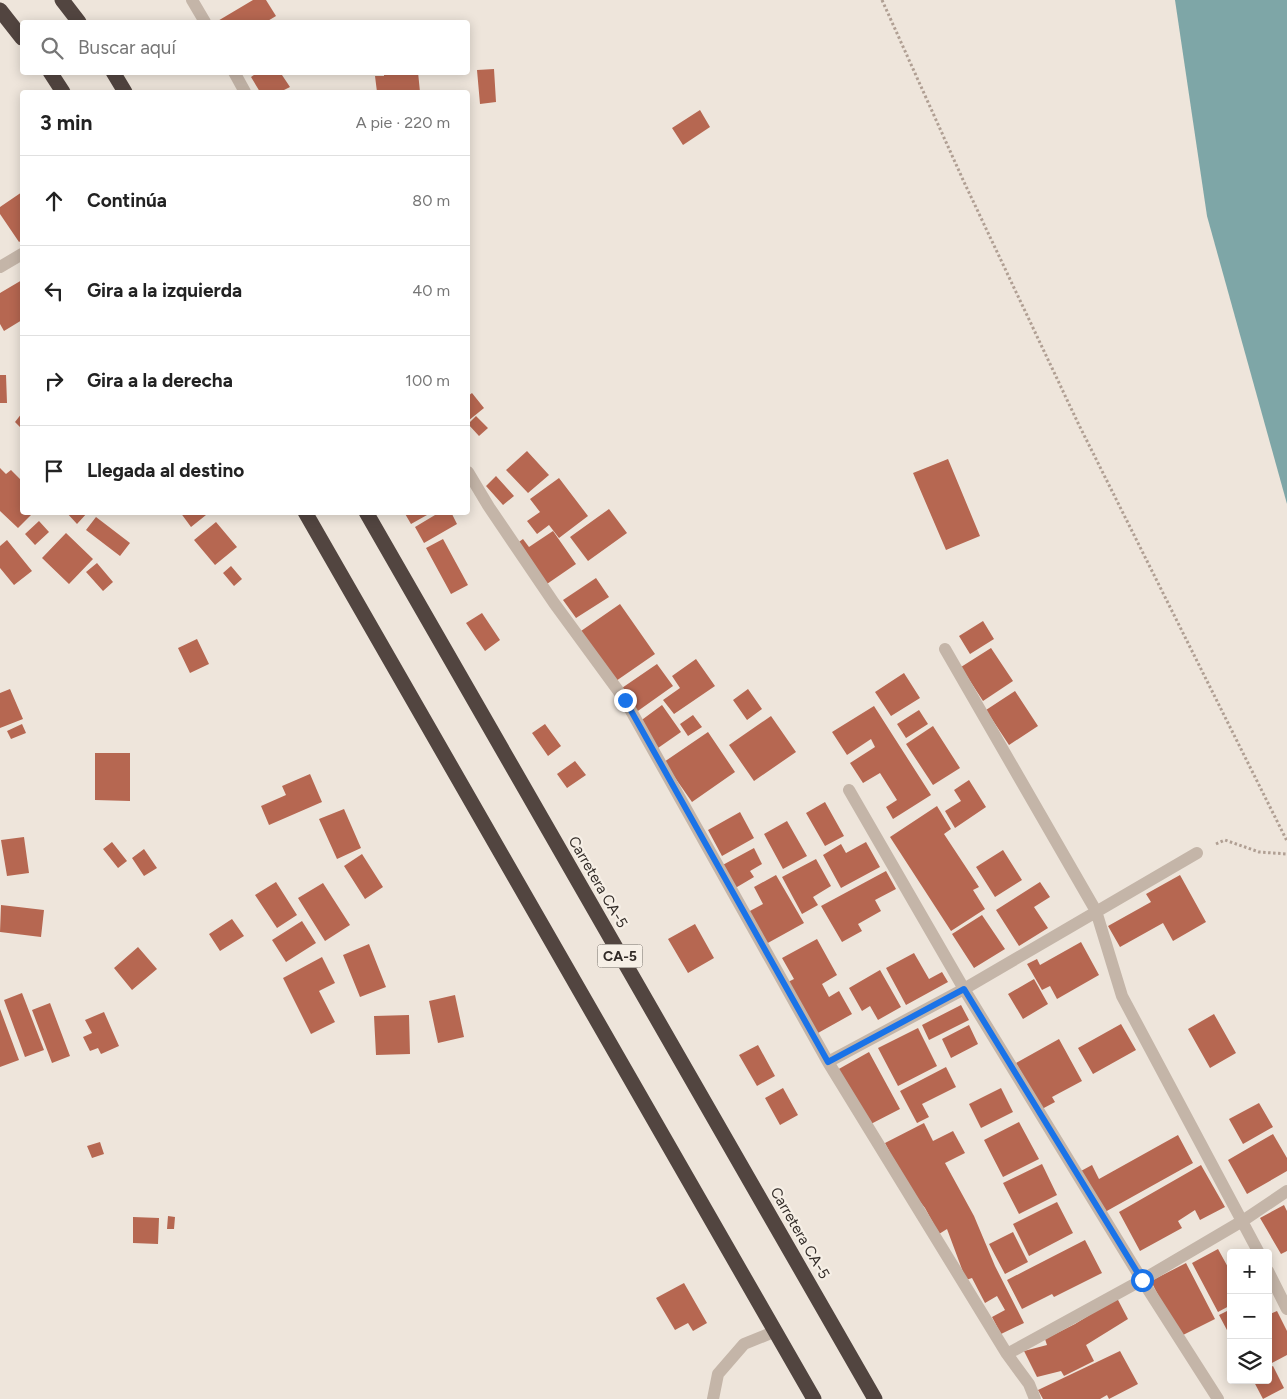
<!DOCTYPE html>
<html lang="es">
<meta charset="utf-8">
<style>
:root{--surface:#fff;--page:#f2f2f2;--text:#222;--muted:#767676;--line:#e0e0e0}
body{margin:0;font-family:Figtree,sans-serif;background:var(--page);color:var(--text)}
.controls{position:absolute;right:15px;bottom:15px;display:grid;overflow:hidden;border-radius:5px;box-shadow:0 2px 12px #0003}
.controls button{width:45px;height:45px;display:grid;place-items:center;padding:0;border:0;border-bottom:1px solid var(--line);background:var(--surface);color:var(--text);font:25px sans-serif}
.stop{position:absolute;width:15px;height:15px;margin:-11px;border:4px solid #1a73e8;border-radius:50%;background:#fff}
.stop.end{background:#1a73e8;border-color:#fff;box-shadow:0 1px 5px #0008}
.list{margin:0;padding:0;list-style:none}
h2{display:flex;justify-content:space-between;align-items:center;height:65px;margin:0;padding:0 20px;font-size:21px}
h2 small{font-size:16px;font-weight:400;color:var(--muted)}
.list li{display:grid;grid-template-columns:32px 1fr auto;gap:15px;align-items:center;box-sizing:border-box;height:90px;padding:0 20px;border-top:1px solid var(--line)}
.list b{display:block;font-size:19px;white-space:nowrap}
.list em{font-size:16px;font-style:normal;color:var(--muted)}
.icon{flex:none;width:28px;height:28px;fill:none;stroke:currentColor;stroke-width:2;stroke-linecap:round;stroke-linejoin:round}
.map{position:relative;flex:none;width:1287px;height:1399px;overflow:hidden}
.search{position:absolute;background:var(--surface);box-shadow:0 2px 12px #0003;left:20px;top:20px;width:450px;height:55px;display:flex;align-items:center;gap:12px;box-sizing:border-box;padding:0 18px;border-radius:5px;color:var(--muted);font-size:19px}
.panel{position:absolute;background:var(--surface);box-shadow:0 2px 12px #0003;left:20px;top:90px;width:450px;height:425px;border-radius:5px}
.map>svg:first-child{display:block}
.water{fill:#7ea6a7}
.building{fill:#b66751}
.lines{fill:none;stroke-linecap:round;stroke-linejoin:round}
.path{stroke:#b09f93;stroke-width:3;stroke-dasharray:2.5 2.5;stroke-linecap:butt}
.street{stroke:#c4b5a8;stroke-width:12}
.highway{stroke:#524540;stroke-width:15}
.route{stroke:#1a73e8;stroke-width:6}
.labels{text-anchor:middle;stroke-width:4.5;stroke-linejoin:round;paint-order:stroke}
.shield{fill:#f6efe6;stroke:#6d6660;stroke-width:1}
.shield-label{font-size:14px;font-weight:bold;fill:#322b27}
.street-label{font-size:15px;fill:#322b27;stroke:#f6efe6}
</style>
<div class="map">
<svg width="1287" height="1399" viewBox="0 0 1287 1399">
<rect width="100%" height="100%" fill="#eee5db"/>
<path class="water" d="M1175,0H1287V504L1207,216Z"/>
<path class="building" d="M253,0H266L276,16L266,22H216Z
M494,69L496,102L480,104L477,70Z
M258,72H280L290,87L280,92H260L251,77Z
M384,72H418L420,92H377L375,76H384Z
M700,110L710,127L683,145L672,128Z
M22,192V240L19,242L0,214V207Z
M22,280V320L4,331L0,324V293Z
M0,375H6L7,403H0Z
M472,393L484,408L468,421V396Z
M22,413V429L15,422Z
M476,416L488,428L479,436L468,424Z
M527,451L549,475L528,493L506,470Z
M948,459L980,536L946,550L913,473Z
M0,468L6,474L11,470L22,481V512H34L18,528L0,511Z
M496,476L514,496L503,505L486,486Z
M559,478L588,516L559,538L549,525L537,534L527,521L540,512L530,499Z
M609,509L627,533L588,561L570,537Z
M66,512H88L77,524Z
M180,512H204L206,515L191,527Z
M404,512H426L427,515L411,524Z
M440,512H451L457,524L424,543L415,527Z
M96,517L130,543L120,556L86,530Z
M39,521L49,532L35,545L25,534Z
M216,522L237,547L215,565L194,540Z
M553,531L576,564L544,586L516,544L523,539L529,547Z
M66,533L93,559L69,584L42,558Z
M443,539L468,585L451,594L426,548Z
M7,540L32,571L14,585L0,568V546Z
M97,563L113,582L103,591L86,572Z
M231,566L242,579L234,586L223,573Z
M596,578L609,597L576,618L563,600Z
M620,604L655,654L616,681L581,631Z
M482,613L500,640L485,651L466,623Z
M983,621L994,639L970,654L959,636Z
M197,639L209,664L190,673L178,648Z
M991,648L1013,681L983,701L961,667Z
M696,659L715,686L674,714L663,700L680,688L672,676Z
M657,664L673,686L635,713L619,690Z
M904,673L920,698L891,716L875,692Z
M10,689L23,719L0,728V693Z
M748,689L762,709L747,720L733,700Z
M1015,691L1038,726L1009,745L986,710Z
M662,705L681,732L658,748L639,722Z
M874,706L931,795L893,819L886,807L897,800L880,773L863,783L850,763L875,747L871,739L847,755L832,732Z
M919,710L928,724L906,738L897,724Z
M693,715L702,727L688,736L680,724Z
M771,716L796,752L754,781L729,745Z
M22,724L26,733L11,739L7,731Z
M545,724L561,746L548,756L532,733Z
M933,726L960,768L933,785L906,744Z
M708,732L735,772L692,802L664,762Z
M95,753H130V801L95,800Z
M575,761L586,775L567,788L557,774Z
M310,774L322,802L269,825L261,806L286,795L282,786Z
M969,780L986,807L955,828L945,811L961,801L954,790Z
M825,802L844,836L825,846L806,813Z
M937,806L951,829L944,834L979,887L973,890L985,909L951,931L890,837Z
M344,809L361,848L337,859L319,819Z
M740,812L754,838L722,856L708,830Z
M787,821L807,856L783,869L764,834Z
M24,837L29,873L7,876L1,840Z
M112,842L127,861L118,868L103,849Z
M866,842L880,867L841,888L823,855L841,844L846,853Z
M754,848L762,864L750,871L754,877L732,890L719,867Z
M144,849L157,868L144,876L132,858Z
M1003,850L1022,880L995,897L976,867Z
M362,854L383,887L365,899L344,866Z
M816,859L831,886L813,897L818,905L802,914L782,877Z
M886,871L896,889L875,900L881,911L858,924L862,931L842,942L821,906Z
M776,875L804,923L766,944L748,912L763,904L754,887Z
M1180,875L1206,922L1173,941L1163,923L1120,947L1108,926L1151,902L1146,894Z
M276,882L297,915L277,928L255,895Z
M1040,882L1050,897L1034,907L1048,928L1019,946L996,910Z
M323,883L350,925L325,941L298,898Z
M1,905L44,910L41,937L0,932Z
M982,915L1005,949L974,968L952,934Z
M232,919L244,936L220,951L209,934Z
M302,921L316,943L286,962L272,940Z
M695,924L714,958L688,973L668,939Z
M817,939L837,975L822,984L829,997L839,991L852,1014L818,1033L786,983L794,979L782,958Z
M1081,942L1099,975L1057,999L1050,986L1042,990L1027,964L1037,959L1040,965Z
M369,944L386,987L360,997L343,955Z
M138,947L157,969L132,990L114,968Z
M914,953L929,979L942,972L948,982L906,1005L886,968Z
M322,957L335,983L319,991L335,1022L311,1034L283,978Z
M880,970L901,1007L878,1020L870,1006L862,1011L849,988Z
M1034,979L1048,1004L1023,1019L1008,994Z
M22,993L44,1050L25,1057L4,1000Z
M455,995L464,1037L438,1043L429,1001Z
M50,1003L70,1056L52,1063L32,1010Z
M961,1005L969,1020L929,1040L922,1025Z
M0,1009L19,1060L0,1067Z
M104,1012L119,1046L101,1054L98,1048L90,1051L83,1037L92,1033L85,1020Z
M1214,1014L1236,1053L1210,1068L1188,1029Z
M409,1015L410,1054L376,1055L374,1016Z
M1121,1024L1136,1050L1093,1074L1078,1048Z
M969,1025L978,1044L951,1058L942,1039Z
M918,1028L937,1066L898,1086L878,1048Z
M1059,1039L1082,1081L1052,1097L1055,1102L1042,1109L1016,1063Z
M758,1045L775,1076L757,1086L739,1055Z
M869,1052L900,1109L867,1126L837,1070Z
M946,1067L956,1087L922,1104L929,1117L917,1123L900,1091Z
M783,1088L798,1115L780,1125L765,1098Z
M1001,1088L1013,1112L981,1128L969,1104Z
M1259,1103L1273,1127L1243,1144L1229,1119Z
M1019,1122L1039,1159L1003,1177L984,1140Z
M924,1123L933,1141L953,1131L965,1153L945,1163L974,1216L995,1266L1024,1323L1001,1334L992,1317L1005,1310L997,1296L985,1303L972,1278L966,1280L947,1229L939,1234L925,1208L906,1184L885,1143Z
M1273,1134L1287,1158V1171L1247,1194L1228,1160Z
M1178,1135L1193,1163L1105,1212L1081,1171L1092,1165L1099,1179Z
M100,1142L104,1154L92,1158L87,1146Z
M1042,1164L1057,1195L1019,1214L1003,1183Z
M1201,1165L1225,1207L1200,1220L1195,1210L1178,1221L1182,1228L1140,1251L1119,1212Z
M1057,1202L1073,1233L1029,1256L1013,1224Z
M1284,1205L1287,1211V1251L1281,1254L1260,1218Z
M168,1216L175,1217L174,1229H167Z
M133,1217L159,1218L158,1244L133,1243Z
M1013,1232L1028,1262L1005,1274L989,1244Z
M1085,1240L1102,1273L1054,1297L1052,1294L1022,1309L1007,1280Z
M1218,1249L1229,1269L1231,1268V1305L1218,1312L1192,1263Z
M1186,1263L1215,1319L1179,1337L1151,1281Z
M684,1283L707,1323L693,1331L688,1323L675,1330L656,1298Z
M1117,1298L1128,1319L1086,1345L1094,1361L1064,1376L1061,1371L1037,1377L1024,1351L1047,1345L1045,1339L1075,1324Z
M1231,1309V1330L1228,1332L1219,1315Z
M1277,1311L1287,1331V1355L1268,1365V1315Z
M1120,1351L1138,1384L1109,1399L1107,1395L1100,1399H1043L1038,1390Z
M1273,1366L1284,1388L1263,1399L1253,1380H1268V1368Z"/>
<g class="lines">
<path class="path" d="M882,0L964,182L1078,423L1287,841
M1216,844L1225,840L1259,852L1287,854"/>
<path class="street" d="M192,0L205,22
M234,72L245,92
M0,267L22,254
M468,472L489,507L554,603L625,700L828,1062L1007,1354L1029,1384L1035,1399
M945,649L1096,911L1122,996L1259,1253
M849,790L964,989L1197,853
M828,1062L964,989L1142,1280L1007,1354
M1268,1271L1287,1309
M713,1399L718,1374L744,1344L776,1331
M1218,1399L1142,1280L1244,1220L1287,1191"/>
<path class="highway" d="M62,0L79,22
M0,10L22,38
M50,72L63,92
M113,72L125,92
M305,512L814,1399
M366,512L875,1399"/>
</g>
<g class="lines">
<path class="route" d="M625,700L828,1062L964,989L1142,1280"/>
</g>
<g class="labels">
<rect class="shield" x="597.5" y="944.5" width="45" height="23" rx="4"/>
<g class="shield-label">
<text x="620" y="961">CA-5</text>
</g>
<g class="street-label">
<text transform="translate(598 882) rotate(60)" y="5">Carretera CA-5</text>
<text transform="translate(800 1233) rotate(60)" y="5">Carretera CA-5</text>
</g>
</g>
</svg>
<div class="controls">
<button>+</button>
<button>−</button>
<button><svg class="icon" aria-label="layers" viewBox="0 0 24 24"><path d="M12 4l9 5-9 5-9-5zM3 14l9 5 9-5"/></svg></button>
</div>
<div class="stop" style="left:1142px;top:1280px"></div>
<div class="stop end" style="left:625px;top:700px"></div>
<div class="search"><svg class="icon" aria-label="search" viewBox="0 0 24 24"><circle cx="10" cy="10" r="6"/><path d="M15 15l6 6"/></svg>Buscar aquí</div>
<section class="panel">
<h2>3 min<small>A pie · 220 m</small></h2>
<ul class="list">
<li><svg class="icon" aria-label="ahead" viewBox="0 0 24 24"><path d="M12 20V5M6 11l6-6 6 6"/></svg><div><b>Continúa</b></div><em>80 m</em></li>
<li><svg class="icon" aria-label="left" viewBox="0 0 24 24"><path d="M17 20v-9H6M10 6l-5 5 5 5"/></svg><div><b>Gira a la izquierda</b></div><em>40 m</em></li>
<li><svg class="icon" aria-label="right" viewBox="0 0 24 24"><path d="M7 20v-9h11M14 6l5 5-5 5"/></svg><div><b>Gira a la derecha</b></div><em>100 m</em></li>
<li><svg class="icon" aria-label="arrive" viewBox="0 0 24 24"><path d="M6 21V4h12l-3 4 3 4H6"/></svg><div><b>Llegada al destino</b></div></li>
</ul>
</section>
</div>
